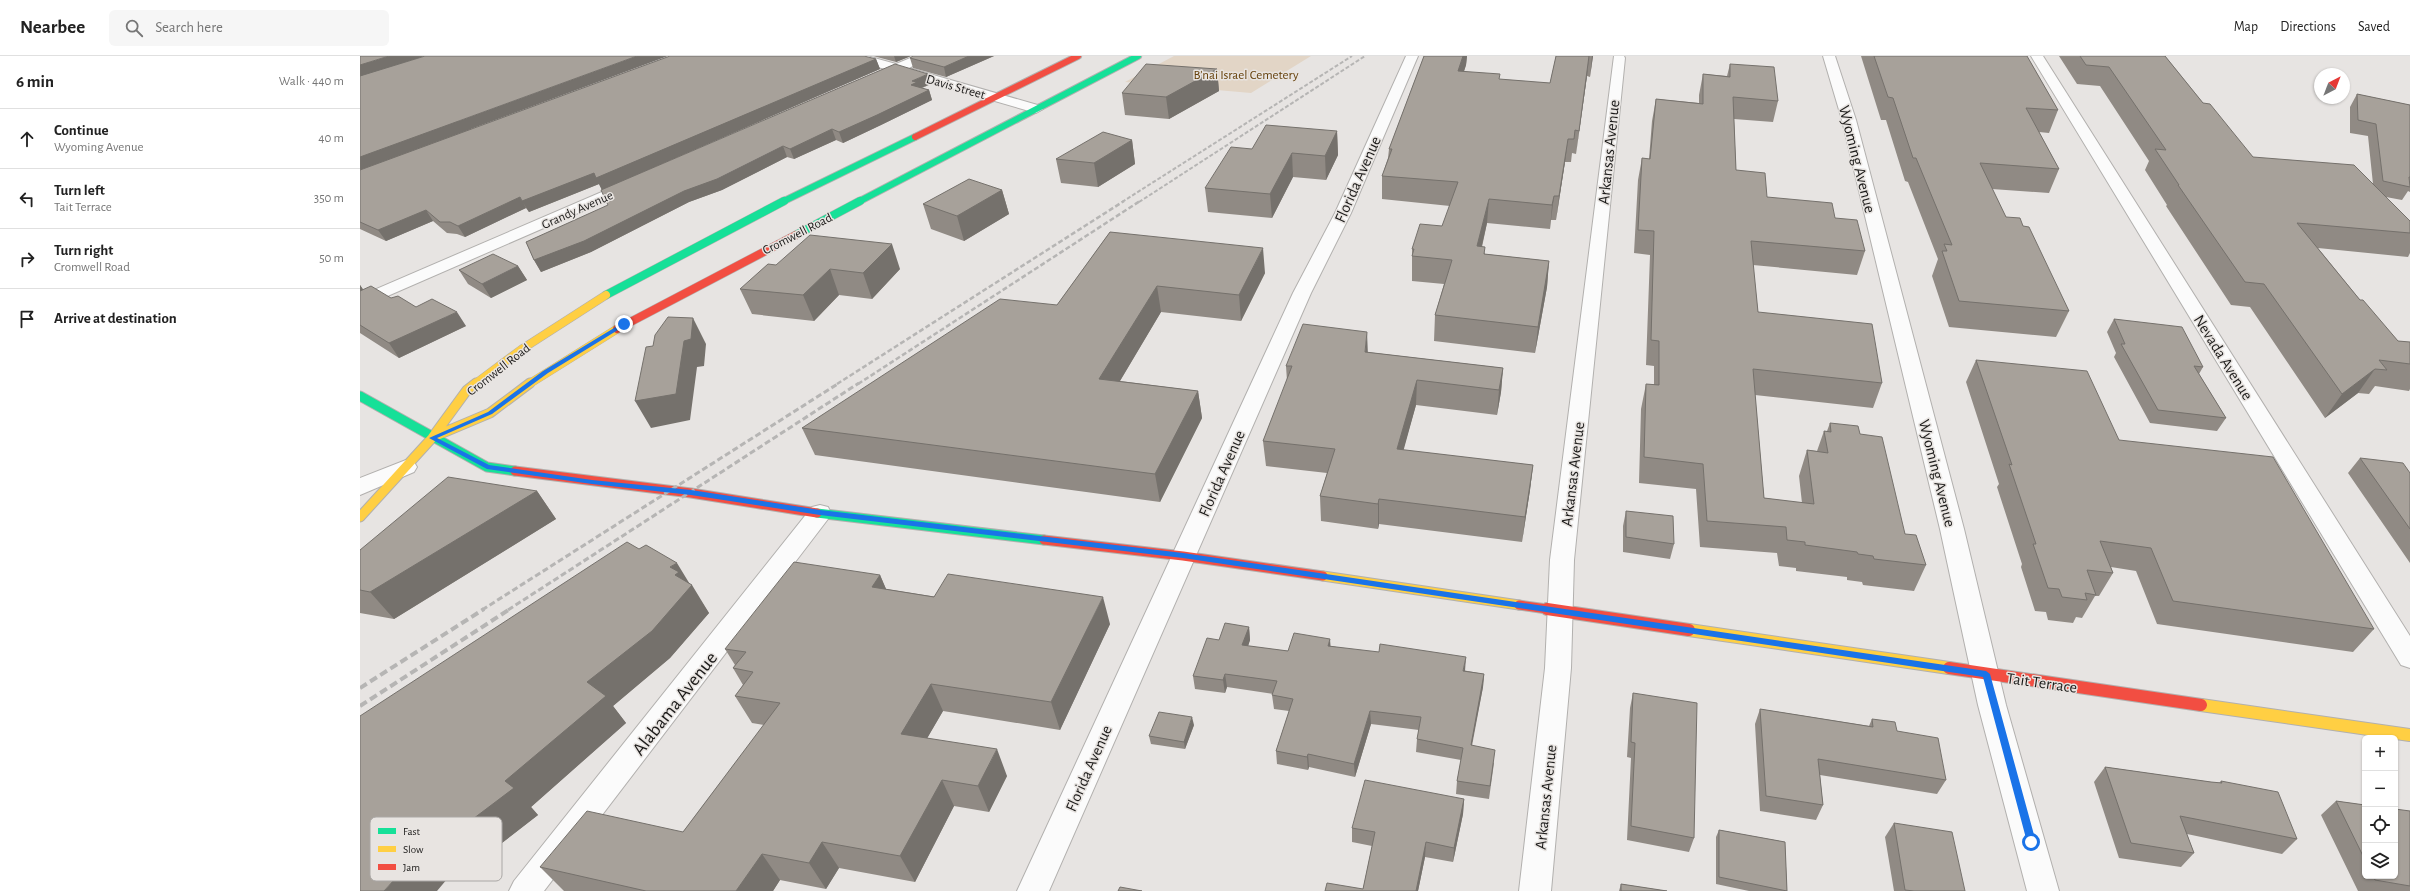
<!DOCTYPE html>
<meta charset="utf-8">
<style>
:root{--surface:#fff;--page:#f6f6f6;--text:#222;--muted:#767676;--line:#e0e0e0}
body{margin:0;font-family:"Alegreya Sans",sans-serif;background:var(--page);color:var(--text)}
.controls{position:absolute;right:12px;bottom:12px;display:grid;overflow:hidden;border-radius:6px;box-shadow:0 1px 3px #0004}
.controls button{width:36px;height:36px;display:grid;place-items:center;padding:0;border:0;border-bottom:1px solid var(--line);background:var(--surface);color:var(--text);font:20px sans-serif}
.compass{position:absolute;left:1954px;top:12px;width:36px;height:36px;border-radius:50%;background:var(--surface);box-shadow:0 1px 3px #0004;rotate:42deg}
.stop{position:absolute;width:12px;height:12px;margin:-9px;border:3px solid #1a73e8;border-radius:50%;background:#fff}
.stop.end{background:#1a73e8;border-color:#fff;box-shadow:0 1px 4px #0008}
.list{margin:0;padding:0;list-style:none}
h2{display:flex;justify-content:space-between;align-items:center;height:52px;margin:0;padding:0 16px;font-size:17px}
h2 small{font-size:13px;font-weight:400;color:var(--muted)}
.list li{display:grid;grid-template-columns:26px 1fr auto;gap:12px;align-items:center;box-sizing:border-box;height:60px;padding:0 16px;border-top:1px solid var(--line)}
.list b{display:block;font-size:15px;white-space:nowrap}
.list p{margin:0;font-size:13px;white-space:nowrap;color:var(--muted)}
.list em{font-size:13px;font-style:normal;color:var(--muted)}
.icon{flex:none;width:22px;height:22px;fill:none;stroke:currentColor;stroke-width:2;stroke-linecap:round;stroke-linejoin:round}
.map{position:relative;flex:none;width:2050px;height:835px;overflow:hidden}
header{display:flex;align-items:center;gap:24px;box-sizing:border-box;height:56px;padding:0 20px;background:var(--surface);border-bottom:1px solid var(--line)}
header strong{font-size:19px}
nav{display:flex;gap:22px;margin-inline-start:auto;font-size:14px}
.search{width:280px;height:36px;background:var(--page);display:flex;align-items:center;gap:10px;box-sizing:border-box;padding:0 14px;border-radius:6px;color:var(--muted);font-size:15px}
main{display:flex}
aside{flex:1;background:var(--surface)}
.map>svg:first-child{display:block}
.green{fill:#e2d5c6}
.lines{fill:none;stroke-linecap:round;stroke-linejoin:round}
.street-casing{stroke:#b2b0ae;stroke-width:2}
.fast-far2-casing{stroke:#b2b0ae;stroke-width:8}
.fast-far1-casing{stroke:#b2b0ae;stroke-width:9}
.fast-casing{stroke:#b2b0ae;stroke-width:11}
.slow-far2-casing{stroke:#b2b0ae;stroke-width:9}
.slow-far1-casing{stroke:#b2b0ae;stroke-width:11}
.slow-casing{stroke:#b2b0ae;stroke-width:14}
.jam-far3-casing{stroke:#b2b0ae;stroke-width:8}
.jam-far2-casing{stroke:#b2b0ae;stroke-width:9}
.jam-far1-casing{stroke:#b2b0ae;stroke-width:11}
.jam-casing{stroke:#b2b0ae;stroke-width:14}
.street{fill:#fbfbfb;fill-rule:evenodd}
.fast-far2{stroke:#16e098;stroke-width:6}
.fast-far1{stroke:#16e098;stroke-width:8}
.fast{stroke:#16e098;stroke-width:9}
.slow-far2{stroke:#ffcf43;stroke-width:8}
.slow-far1{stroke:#ffcf43;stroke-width:9}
.slow{stroke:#ffcf43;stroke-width:12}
.jam-far3{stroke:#f24e42;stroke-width:6}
.jam-far2{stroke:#f24e42;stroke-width:8}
.jam-far1{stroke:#f24e42;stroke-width:9}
.jam{stroke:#f24e42;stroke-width:12}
.rail-far3{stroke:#b6b5b4;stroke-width:2;stroke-dasharray:4 2;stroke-linecap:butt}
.rail-far2{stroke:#b6b5b4;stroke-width:2.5;stroke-dasharray:5 2.5;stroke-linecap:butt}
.rail-far1{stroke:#b6b5b4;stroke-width:3;stroke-dasharray:6 3;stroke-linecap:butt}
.rail{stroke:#b6b5b4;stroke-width:4;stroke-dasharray:8 4;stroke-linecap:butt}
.wall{fill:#908a84}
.shaded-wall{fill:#75716c}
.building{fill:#a7a19a;stroke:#75716c}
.route{fill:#1a73e8}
.labels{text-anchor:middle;stroke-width:3;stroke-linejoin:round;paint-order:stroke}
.far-park-label{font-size:13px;fill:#66410b;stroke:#e8e4e1}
.far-street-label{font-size:13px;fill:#1b1a19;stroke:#e8e4e1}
.street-label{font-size:16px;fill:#1b1a19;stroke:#e8e4e1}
.near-street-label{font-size:19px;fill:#1b1a19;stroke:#e8e4e1}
.key{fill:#e8e4e1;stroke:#aaa7a5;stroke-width:1}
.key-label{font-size:11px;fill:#1b1a19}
</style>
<header>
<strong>Nearbee</strong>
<div class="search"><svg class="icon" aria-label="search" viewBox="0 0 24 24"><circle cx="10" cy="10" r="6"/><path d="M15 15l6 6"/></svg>Search here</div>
<nav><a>Map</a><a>Directions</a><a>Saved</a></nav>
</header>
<main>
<aside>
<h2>6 min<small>Walk · 440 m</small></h2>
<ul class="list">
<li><svg class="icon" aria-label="ahead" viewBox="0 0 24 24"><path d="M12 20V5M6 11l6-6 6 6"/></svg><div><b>Continue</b><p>Wyoming Avenue</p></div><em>40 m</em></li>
<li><svg class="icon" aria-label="left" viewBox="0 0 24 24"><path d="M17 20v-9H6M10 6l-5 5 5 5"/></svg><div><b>Turn left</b><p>Tait Terrace</p></div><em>350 m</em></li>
<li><svg class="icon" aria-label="right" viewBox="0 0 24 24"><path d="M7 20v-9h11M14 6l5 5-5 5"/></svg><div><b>Turn right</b><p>Cromwell Road</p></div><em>50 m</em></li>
<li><svg class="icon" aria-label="arrive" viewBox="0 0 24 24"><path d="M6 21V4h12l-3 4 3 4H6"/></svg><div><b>Arrive at destination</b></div></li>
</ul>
</aside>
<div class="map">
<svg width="2050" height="835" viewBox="0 0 2050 835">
<rect width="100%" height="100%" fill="#e7e4e2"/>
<path class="green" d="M814,0H951L891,37L765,26Z"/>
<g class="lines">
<g class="street-casing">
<path id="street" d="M487,0H507L536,8L555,0H572L549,12L681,50L683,53L676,57L538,17L519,26H509L507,23L525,13L488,3Z
M1046,0H1058L991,157L951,237L689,835H657L933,237L975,157Z
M1254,0H1264L1265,2L1214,504L1211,612L1191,835H1159L1185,612L1190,504Z
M1463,0H1475L1496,64L1604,473L1646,649L1699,835H1667L1618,649L1580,473L1482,64Z
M1671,0H1683L2050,580V612L2041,609Z
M272,123L280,128L278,131L0,252V240Z
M46,404L54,406L57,411L54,416L0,439V422Z
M460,449L468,451L471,457L468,463L184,835H149L154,825L452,451Z"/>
</g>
<g class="fast-far2-casing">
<path id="fast-far2" d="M422,146L555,81
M498,146L778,0"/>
</g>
<g class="fast-far1-casing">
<path id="fast-far1" d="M436,179L500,145
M246,239L424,145"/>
</g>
<g class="fast-casing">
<path id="fast" d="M0,340L127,411L155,415
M457,457L684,484"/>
</g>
<g class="slow-far2-casing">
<path id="slow-far2" d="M115,328L162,293L246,239
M169,328L257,273"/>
</g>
<g class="slow-far1-casing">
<path id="slow-far1" d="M73,381L130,357L170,327
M0,461L72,382L107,334L116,327
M963,520L1159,549"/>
</g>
<g class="slow-casing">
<path id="slow" d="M1329,574L1589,612
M1841,649L2050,679"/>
</g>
<g class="jam-far3-casing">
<path id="jam-far3" d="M555,81L718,0"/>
</g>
<g class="jam-far2-casing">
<path id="jam-far2" d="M257,273L436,179"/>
</g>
<g class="jam-far1-casing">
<path id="jam-far1" d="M155,415L331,437L457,457
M684,484L823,500L963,520
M1159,549L1194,554"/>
</g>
<g class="jam-casing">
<path id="jam" d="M1187,553L1329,574
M1589,612L1841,649"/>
</g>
<use href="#street" class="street"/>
<use href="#fast-far2" class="fast-far2"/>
<use href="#fast-far1" class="fast-far1"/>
<use href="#fast" class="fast"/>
<use href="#slow-far2" class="slow-far2"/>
<use href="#slow-far1" class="slow-far1"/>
<use href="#slow" class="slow"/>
<use href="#jam-far3" class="jam-far3"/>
<use href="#jam-far2" class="jam-far2"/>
<use href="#jam-far1" class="jam-far1"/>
<use href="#jam" class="jam"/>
<path class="rail-far3" d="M762,146L992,0
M779,146L1005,0"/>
<path class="rail-far2" d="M477,328L764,145
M498,328L780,145"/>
<path class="rail-far1" d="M122,554L479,327
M148,554L499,327"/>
<path class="rail" d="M0,632L124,553
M0,650L150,553"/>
</g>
<path class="wall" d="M0,0L111,73L516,3L520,13L242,134L239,128L169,156L166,152L105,181L97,178L87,177L73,165L26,185L0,173Z
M513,0H551L536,6Z
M553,0H634L586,21L553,12L550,2Z
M1064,0H1107L1106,9L1104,15L1140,24L1190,27L1196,0H1233L1230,21L1227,20L1216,98L1212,97L1211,106H1205L1196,164H1191L1190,173L1127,167L1122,191L1125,198L1189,205L1187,231L1175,297L1074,285L1075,259L1084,228L1052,225V193L1082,170L1090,150L1022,143V120L1028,102L1029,93Z
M1501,0H1667L1698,54L1689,77L1679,76L1699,113L1689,137L1632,133L1646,161L1663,170L1709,255L1696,281L1589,271L1572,220L1578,203L1548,126L1545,125L1526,64H1521Z
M1699,0H1805L1843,47L1893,101L2013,128L2008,80L1990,77V51L1997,38L2050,49V136L2048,135L2042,144L2026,141L2050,165V197L2048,201L1958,192L2000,244L2038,285L2050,287V333L2049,335L2015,330L2009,338L1998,337L1965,362L1890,251L1871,249L1806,150L1807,149L1785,114L1789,105L1740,30L1717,28Z
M1370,8L1418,45L1413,66L1374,63L1376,114L1407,141L1475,162L1505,195L1497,219L1393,209L1398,256L1522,327L1513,352L1395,339L1404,442L1442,447L1439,420L1447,394L1457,395L1464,375H1467L1470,367L1500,378L1545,478L1566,509L1554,535L1503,529L1502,526L1487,524V521L1436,515V512L1419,510L1417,497L1340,491L1336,433L1279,427L1281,353L1286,328L1294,329V310L1286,309L1290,199L1274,197L1278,124L1282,102L1289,103L1292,65L1296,43L1339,47V39L1343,18L1367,20Z
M857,13L859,35L809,63L765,59L762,37Z
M571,28L562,32L569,34L572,44L521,69L483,87L476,84L434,103L427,101L362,134L329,146L231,196L181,216L174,204L166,186Z
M977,75L978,99L966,124L933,121L912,162L848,156L845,132L892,93Z
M772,84L775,108L738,131L701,127L696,103Z
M642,134L649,158L604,185L571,173L563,148Z
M750,176L905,217L881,265L801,256L760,325L838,335L842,362L800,446L455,399L442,372L697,249Z
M416,209L540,213L512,243L479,239L454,265L392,258L380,233Z
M158,210L167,224L131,242L108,228L99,214Z
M0,229L3,234L56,251L106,270L39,302L0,277Z
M1754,263L1843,311L1839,318L1866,362L1857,375L1790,367L1754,301L1756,297L1747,276Z
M1007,296L1143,312L1141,336L1137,359L1056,349L1043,394L1173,409L1170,434L1162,486L1019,468L1018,473L961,465L960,440L967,417L906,410L903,385L927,325L926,310Z
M1616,304L1759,384L2014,573L1993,596L1797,568L1776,515L1751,511L1753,517L1739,540H1735L1722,562L1716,561L1713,567L1688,564L1686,556L1675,555L1661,511L1662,508L1637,431L1639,428L1606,326Z
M2000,402L2050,417V507L1988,417Z
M177,435L196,463L34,563L0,557V494Z
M1266,455L1314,488L1310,503L1263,496V470Z
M279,493L329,527L349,557L310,602L253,650L266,667L171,751L178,759L120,804L115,799L93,816L0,835Z
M520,519L526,533L750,568L700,674L583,655L567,682L647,720L629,756L594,750L555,826L479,812L466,833L420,824L413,835H204L180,811L323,776L404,669L392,667L375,640L383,629L373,612L375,609L365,593Z
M889,571L890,584L888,590L928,595L971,590L1124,618L1123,631L1112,690L1134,707L1129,743L1096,738L1097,725L1101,704L1056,696L1057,683L1059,674L1011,668L995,721L949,711L948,714L917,708L916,695L929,655L914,653L912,639L913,638L867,631L865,637L835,633L833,620L859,584Z
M1273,637L1334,782L1329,796L1267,784L1271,702L1267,701L1270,652Z
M1400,653L1509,670L1512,663L1537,675L1586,724L1577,738L1460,719L1463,749L1456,764L1400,755L1395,668Z
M834,669L825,693L791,688L789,680Z
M1745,711L1851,726L1859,727L1861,725L1937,783L1922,798L1827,778L1834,797L1821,811L1759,802L1734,726Z
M1104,743L1103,758L1093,806L1065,801L1058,835H965L1003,833L1012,790L992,786V772Z
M1976,745L2005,749V820H2035L2050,755V835H1998L1961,759Z
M1534,767L1605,835H1534L1525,781Z
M1359,774L1425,786L1427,835H1389L1356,828V781Z
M1261,828L1307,835H1259Z"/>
<path class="shaded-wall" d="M29,0H65L0,21V9Z
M277,0H308L0,114V101Z
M534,0H551L536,6Z
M609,0H634L586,21L584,11Z
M1103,0H1107L1106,9L1097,37L1098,15Z
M1229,0L1227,20L1216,98L1219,75Z
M1232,0H1233L1230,21Z
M516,3L520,13L242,134L239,128L169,156L162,145Z
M857,13L859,35L809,63L806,41Z
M568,18L571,28L559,33L551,29L552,25Z
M569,34L572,44L521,69L483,87L479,76Z
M472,73L476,84L434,103L430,93Z
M977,75L978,99L966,124L965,100Z
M1208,83L1205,106L1196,164L1199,140Z
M772,84L775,108L738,131L734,107Z
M423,90L427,101L362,134L329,146L231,196L181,216L174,204L324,135Z
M932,97L933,121L912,162L910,138Z
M642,134L649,158L604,185L597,160Z
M1194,140L1191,164L1190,173L1192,149Z
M160,141L166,152L105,181L98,170Z
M1129,143L1127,167L1116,215L1117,190Z
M66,154L73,165L26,185L18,174Z
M532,188L540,213L512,243L503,217Z
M903,192L905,217L881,265L879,239Z
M1189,205L1187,231L1175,297L1178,271Z
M158,210L167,224L131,242L122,228Z
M470,213L479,239L454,265L443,239Z
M0,229L5,236L0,239Z
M797,230L801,256L745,350L739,323Z
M97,256L106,270L39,302L29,287Z
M333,262L346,288L344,310L337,311L330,364L291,372L275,345L324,285Z
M1007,276L1008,300L1005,296Z
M1143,312L1141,336L1137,359L1139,334Z
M2015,313L1998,337L1965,362L1982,338Z
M1057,324L1056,349L1037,418V393Z
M838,335L842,362L800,446L795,418Z
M1173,409L1170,434L1162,486L1165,461Z
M177,435L196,463L34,563L10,536Z
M1019,443V468L1018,473V448Z
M317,507L331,530L332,529L349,557L310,602L253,650L266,667L171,751L178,759L120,804L93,778L145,725L227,626L310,511Z
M520,519L532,547L512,531Z
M743,541L750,568L700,674L691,646Z
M889,571L890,584L884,602L882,589Z
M970,583L971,596L968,590Z
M1106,601L1105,615L1102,628L1103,615Z
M865,618L867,631L865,637L863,624Z
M1124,618L1123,631L1109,702L1111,689Z
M571,628L583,655L554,705L541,678Z
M1010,655L1011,668L995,721L994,708Z
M832,661L834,669L825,693L824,686Z
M637,693L647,720L629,756L618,730Z
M948,698L949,711L948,714L947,701Z
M582,724L594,750L555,826L540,800Z
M1104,743L1103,758L1093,806L1094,792Z
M87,773L115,799L93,816L77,835H24L65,790Z
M462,786L479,812L466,833L449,807Z
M1066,786L1065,801L1058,835H1056Z
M402,798L420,824L413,835H376Z"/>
<path class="building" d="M0,0H29L0,9Z
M65,0H277L0,101V20Z
M310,0H504L516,3L236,122L234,117L162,145L160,141L98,170L90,166H80L66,154L18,174L0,166V114Z
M553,0H609L584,11L550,2Z
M1064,0H1103L1098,15L1140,18L1139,23L1190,27L1196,0H1229L1219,75L1215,74L1214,83H1208L1199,140H1194L1192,149L1129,143L1117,190L1125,191L1124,198L1189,205L1178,271L1075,259L1092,204L1052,200L1054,193H1052L1060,168L1082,170L1098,126L1022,120L1032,93H1029Z
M1514,0H1667L1698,54L1666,52L1699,113L1620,107L1646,161L1660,162L1663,170L1669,171L1709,255L1599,245L1582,195H1587L1584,188L1592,189L1556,102H1553L1533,42L1528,41Z
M1720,0H1805L1843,47L1850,48L1893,101L1994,109L2050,165V177L1937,167L2000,244H2003L2038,285L2050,286V308L2019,304L2027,314L2015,313L1982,338L1904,228L1885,226L1818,129H1819L1795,93L1806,94L1749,11L1726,9Z
M535,8L568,18L552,25L557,26L551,29L569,34L517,59L479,76L472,73L430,93L423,90L357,123L324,135L224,185L174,204L166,186L248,149L241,134Z
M786,8L857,13L806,41L762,37Z
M1370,8L1414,11L1418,45L1373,41L1376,114L1405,117L1407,141L1472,147L1475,162L1497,164L1505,195L1391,185L1398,256L1512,268L1522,327L1393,313L1404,442L1454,448L1447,394L1468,397L1464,375L1471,376L1470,367L1498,370L1500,378L1522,381L1545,478L1556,479L1566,509L1514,503L1513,500L1498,498L1497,496L1445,489V486L1427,484L1426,471L1347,465L1343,408L1284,401L1286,328L1299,329V285L1291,284L1294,175L1278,174L1282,102L1290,103L1296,43L1343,48V18L1370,21Z
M1997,38L2050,49V121H2049L2050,131L2023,125L2016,68L1998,64Z
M906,69L977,75L965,100L932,97L910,138L845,132L871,91L892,93Z
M743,76L772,84L734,107L696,103Z
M609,123L642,134L597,160L563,148Z
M750,176L903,192L879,239L797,230L739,323L838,335L795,418L442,372L640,243L697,249Z
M450,179L532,188L503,217L470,213L443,239L380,233L408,208L416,209Z
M133,198L158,210L122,228L99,214Z
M11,230L31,242L38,240L56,251L72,243L97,256L29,287L0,269V235Z
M308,261L333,262L331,283L324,285L316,338L275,345L286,291L293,290L295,279Z
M1754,263L1822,271L1843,311L1834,310L1866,362L1798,354L1761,288H1765Z
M943,268L1007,276L1005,296L1143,312L1139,334L1057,324L1037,393L1173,409L1165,461L1019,443L1018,448L960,440L975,393L903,385L932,310H926Z
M1616,304L1727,315L1759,384L1913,401L2014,573L1813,545L1791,492L1740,485L1753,517L1727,514L1736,539L1725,537L1727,544L1702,541L1699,533L1688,532L1673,488H1676L1649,408L1652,409Z
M2000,402L2043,407L2050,417V473Z
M88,421L177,435L10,536L0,534V494Z
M1266,455L1313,460L1314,488L1266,481Z
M267,486L279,493L286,489L317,507L310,511L319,516L315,519L332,529L292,575L227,626L246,640L145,725L154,732L93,778L87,773L65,790L24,835H0V660Z
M434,506L520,519L512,531L574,541L588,518L743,541L691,646L571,628L541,678L637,693L618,730L582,724L540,800L462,786L449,807L402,798L376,835H286L180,811L227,755L323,776L420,647L375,640L393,616L373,612L386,596L365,593Z
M865,567L889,571L882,589L928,595L934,577L970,583L968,590L1019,596L1020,588L1106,601L1103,615L1124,618L1111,689L1135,694L1130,730L1097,725L1103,692L1057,683L1061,661L1010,655L994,708L948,698L947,701L916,695L933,643L912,639L917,625L865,618L863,624L833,620L847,582L859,584Z
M1273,637L1337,647L1334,782L1271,770L1275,687L1271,686Z
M1400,653L1513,671L1512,663L1535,666L1537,675L1578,682L1586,724L1458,703L1463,749L1406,740Z
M799,656L832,661L824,686L789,680Z
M1745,711L1851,726L1862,727L1861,725L1918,736L1937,783L1820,760L1834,797L1771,787Z
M1005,724L1104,743L1094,792L1066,786L1056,835H965L967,827L1003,833L1015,776L992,772Z
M1976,745L2005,749V804Z
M2035,753L2050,755V830L2015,824L2013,820H2035Z
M1534,767L1592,776L1605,835H1554L1545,834Z
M1359,774L1425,786L1427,835L1359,821Z
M1261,828L1307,835H1261Z
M760,831L782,835H758Z"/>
<path class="route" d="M264,266L266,269L188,317L132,358L77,382L129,409L232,424L331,434L460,454L823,497L1626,615L1630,618L1676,786L1671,790L1667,786L1623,621L823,502L460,459L331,439L232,428L127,413L69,382L128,356L183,315Z"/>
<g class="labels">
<g class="far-park-label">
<text x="886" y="23">B’nai Israel Cemetery</text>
</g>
<g class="far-street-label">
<text transform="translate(596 30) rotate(16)" y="5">Davis Street</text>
<text transform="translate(217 153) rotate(-24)" y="5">Grandy Avenue</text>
<text transform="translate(437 177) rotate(-27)" y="5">Cromwell Road</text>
<text transform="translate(138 313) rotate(-38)" y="5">Cromwell Road</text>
</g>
<g class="street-label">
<text transform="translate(1248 96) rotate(-84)" y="6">Arkansas Avenue</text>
<text transform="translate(1498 103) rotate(76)" y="6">Wyoming Avenue</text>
<text transform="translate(997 123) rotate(-66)" y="6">Florida Avenue</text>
<text transform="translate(1864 301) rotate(58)" y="6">Nevada Avenue</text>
<text transform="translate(861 417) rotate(-66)" y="6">Florida Avenue</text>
<text transform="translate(1578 417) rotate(76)" y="6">Wyoming Avenue</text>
<text transform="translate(1212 418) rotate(-83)" y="6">Arkansas Avenue</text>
<text transform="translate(1682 626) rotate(8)" y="6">Tait Terrace</text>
<text transform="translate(728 712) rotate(-66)" y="6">Florida Avenue</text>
<text transform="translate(1185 741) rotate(-84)" y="6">Arkansas Avenue</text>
</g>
<g class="near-street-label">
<text transform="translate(314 647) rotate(-52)" y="7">Alabama Avenue</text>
</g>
</g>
<rect x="10" y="761" width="132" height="64" rx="6" class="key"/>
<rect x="18" y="772" width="18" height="6" fill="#16e098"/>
<rect x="18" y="790" width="18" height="6" fill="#ffcf43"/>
<rect x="18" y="808" width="18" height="6" fill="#f24e42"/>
<g class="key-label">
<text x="43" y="779">Fast</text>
<text x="43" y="797">Slow</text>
<text x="43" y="815">Jam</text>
</g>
</svg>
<div class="controls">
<button>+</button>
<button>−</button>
<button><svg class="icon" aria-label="locate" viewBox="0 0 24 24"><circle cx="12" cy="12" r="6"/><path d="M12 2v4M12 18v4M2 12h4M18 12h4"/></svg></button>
<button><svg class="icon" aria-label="layers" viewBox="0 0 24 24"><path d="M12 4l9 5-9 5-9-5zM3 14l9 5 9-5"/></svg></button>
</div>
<svg class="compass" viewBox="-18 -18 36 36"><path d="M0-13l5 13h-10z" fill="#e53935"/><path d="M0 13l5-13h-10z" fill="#767676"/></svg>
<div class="stop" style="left:1671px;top:786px"></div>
<div class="stop end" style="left:264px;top:268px"></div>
</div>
</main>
